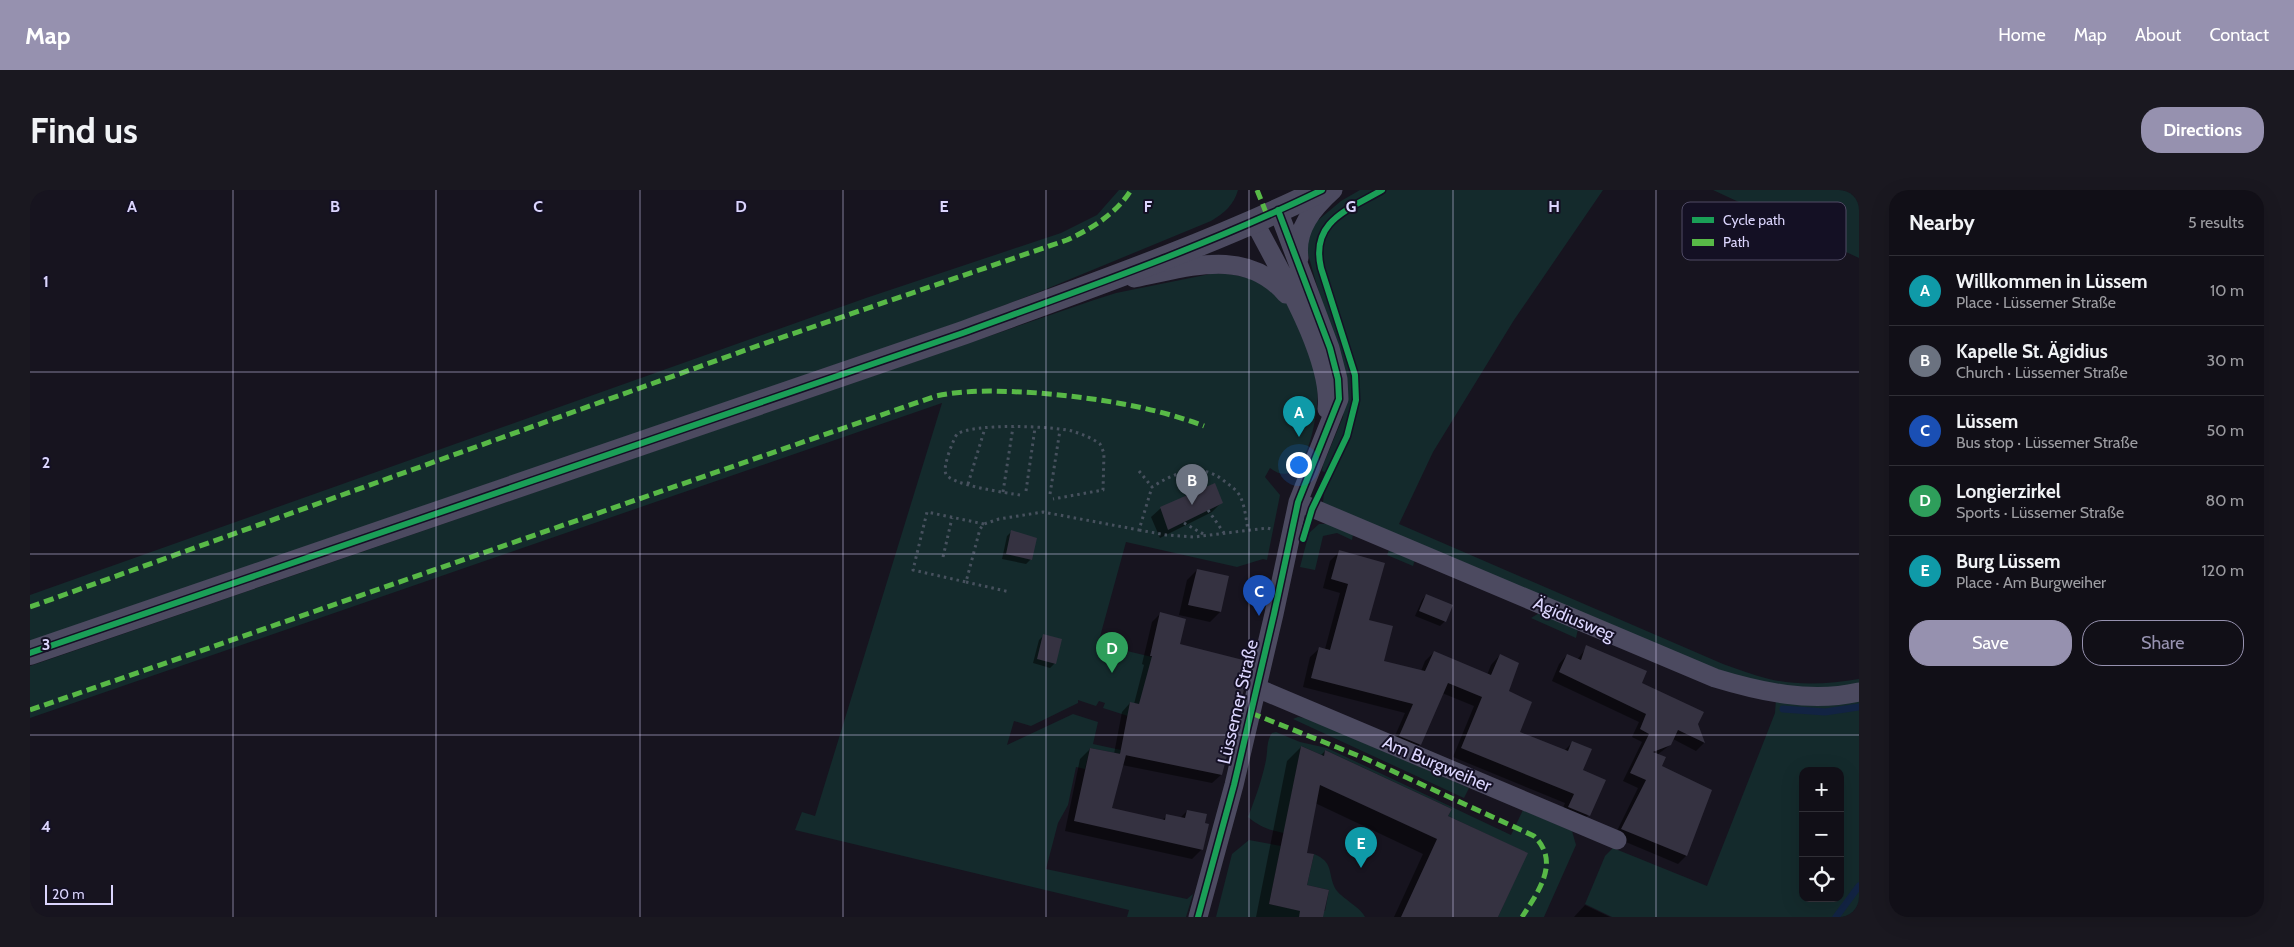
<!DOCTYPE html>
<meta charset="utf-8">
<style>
:root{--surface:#110f17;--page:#1a1820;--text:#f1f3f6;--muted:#9c9ca1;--line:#302f36;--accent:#9691af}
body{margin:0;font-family:Cabin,sans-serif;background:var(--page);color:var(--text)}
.controls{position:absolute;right:15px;bottom:15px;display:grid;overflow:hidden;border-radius:10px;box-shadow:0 5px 20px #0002}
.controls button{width:45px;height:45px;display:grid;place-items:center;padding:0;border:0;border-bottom:1px solid var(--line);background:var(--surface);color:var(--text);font:25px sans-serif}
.scale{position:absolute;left:15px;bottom:12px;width:68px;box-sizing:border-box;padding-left:5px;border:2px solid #dbd5fd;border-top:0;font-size:14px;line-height:18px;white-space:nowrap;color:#dbd5fd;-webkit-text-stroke:4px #141024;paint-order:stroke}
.you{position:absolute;left:1268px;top:274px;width:18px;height:18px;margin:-12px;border:4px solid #fff;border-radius:50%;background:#1a73e8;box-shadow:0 0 0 8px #1a73e833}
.badge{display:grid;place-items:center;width:32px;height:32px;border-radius:50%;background:var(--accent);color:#fff;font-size:16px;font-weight:700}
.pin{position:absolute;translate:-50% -41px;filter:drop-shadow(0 1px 2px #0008)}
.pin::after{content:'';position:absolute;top:26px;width:18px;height:15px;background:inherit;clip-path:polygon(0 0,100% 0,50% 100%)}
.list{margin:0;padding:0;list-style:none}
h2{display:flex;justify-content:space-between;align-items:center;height:65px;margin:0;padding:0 20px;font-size:21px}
h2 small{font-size:16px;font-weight:400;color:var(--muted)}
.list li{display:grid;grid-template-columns:32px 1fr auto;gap:15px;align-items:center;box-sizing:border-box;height:70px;padding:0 20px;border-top:1px solid var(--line)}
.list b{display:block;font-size:19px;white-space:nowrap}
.list p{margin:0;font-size:16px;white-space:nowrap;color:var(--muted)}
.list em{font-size:16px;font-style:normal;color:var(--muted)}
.actions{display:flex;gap:10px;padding:15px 20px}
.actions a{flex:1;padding:11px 0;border:1px solid var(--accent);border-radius:20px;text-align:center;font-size:18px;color:var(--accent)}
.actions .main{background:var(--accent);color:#fff}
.icon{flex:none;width:28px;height:28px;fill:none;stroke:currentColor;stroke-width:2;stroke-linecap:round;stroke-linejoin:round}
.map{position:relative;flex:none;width:1829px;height:727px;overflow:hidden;border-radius:20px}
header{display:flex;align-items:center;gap:30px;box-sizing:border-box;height:70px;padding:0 25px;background:var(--accent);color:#fff}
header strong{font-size:24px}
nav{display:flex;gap:28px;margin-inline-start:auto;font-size:18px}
.intro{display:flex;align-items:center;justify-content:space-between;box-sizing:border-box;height:120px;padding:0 30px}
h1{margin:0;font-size:35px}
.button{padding:12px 22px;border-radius:20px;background:var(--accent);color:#fff;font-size:18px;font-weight:700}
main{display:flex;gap:30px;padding:0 30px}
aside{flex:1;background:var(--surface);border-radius:20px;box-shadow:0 5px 20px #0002}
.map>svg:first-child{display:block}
.green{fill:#142a2c;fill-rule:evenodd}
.shadow{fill:#0007}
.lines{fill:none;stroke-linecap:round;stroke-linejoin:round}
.stream{stroke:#122343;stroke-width:7}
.building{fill:#353241}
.path{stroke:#47515e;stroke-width:3;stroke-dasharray:2.5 4;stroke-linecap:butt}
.minor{stroke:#4c4a60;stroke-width:19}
.tertiary{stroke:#4c4a60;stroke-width:24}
.quiet{stroke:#58b947;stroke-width:5;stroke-dasharray:10 5;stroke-linecap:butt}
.cycleway-casing{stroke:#141024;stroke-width:9}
.cycleway{stroke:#1a9f57;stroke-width:6}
.grid{fill:none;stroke:#dbd5fd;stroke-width:1;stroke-opacity:0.55}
.labels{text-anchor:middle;stroke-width:4;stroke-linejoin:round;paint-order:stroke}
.street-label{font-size:18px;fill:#dbd5fd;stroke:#141024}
.key{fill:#141024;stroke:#504b65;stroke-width:1}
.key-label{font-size:14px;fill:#dbd5fd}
.grid-label{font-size:16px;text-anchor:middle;font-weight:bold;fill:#dbd5fd;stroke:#141024;stroke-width:4;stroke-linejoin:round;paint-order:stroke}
</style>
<header>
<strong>Map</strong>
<nav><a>Home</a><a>Map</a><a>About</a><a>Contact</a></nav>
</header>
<div class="intro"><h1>Find us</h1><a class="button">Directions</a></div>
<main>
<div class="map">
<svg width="1829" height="727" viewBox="0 0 1829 727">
<rect width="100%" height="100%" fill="#17141f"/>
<path class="green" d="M1089,0H1208C1204,15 1194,23 1181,31L1009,102L930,132L0,451V405L836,108L1031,43L1067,25Z
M1330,0H1573L1484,130L1403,262L1369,334L1693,474C1708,479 1723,485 1739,489C1768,496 1800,494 1829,489V497L1786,500L1695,487L1293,313L1294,300L1302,285L1292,281L1293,275L1313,227L1314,214L1294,120L1278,64L1277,54L1281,39L1286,32L1311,11Z
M1683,0H1829V68Z
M1185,83C1206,84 1228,88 1246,101C1267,118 1283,164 1287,190C1291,213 1278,308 1240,278L1235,287L1250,305L1237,370L1233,369L1207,377L1096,352L1068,454L1197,485L1109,514L1098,526L1073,518L1075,513L1069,511L1066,516L1048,510V513L1001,536L984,531L977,555L1043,524L1068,532L1063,554L1091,560L1090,564L1060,558L1055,579L1046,577L1038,615L1028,633L1016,679L1157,709L1163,704L1156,727H1097L1099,720L765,640L772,622L785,626L912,213L0,528V476L1064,110L1086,103Z
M1289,334H1302L1323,344L1322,350L1307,343L1293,346L1285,380L1270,377L1279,343Z
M1359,360L1385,369L1383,376L1357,365Z
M1511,422L1548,439L1546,448L1501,428Z
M1829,508V727H1582L1555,714L1575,666L1583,658L1677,696L1745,523L1746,509ZM1773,581H1810V708H1773Z
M1268,527L1276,528L1439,598L1434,608L1263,529Z
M1246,542L1270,552L1297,558L1481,645L1493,620L1542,641L1546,655L1514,727H1468L1497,663L1418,626L1422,619L1295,560L1294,566L1271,556L1254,643C1239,640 1230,637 1218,627C1225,609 1232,590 1236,570C1238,560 1236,552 1242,543Z
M1219,650L1251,656L1239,714L1272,721L1273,716L1295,721L1299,700L1277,695L1284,664C1303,672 1298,681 1304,696C1308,707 1330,716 1335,727H1278L1269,725V727H1186L1202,664Z"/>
<path class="shadow" d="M1192,312L1182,322L1130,348L1121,327L1131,318Z
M982,341L1001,369L996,374L972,369L977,346Z
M1309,362L1352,472L1391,481L1395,471L1404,462L1457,485L1461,475L1470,465L1477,502L1488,543L1534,561L1542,553L1551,580L1574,590L1558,625L1549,635L1530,626L1535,613L1423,567L1444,516L1412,503L1390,554L1380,563L1361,555L1375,523L1273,497L1280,467L1290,458L1295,459L1310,403L1293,398L1300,371Z
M1167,380L1198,387L1190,422L1180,432L1149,425L1157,390Z
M1396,405L1415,431L1410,436L1385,426L1392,410Z
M1130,424L1149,455L1191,585L1182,593L1092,575L1081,619L1132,630L1137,626L1150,628L1157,621L1172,659L1162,669L1035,641L1050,569L1060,559L1084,564L1092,522L1100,513L1104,514L1114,475L1112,474L1122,432Z
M1014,445L1025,473L1020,478L1003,473L1009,450Z
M1557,457L1667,534L1674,553L1666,561L1643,549L1640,555L1627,565L1656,666L1648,674L1584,647L1608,598L1593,591L1612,552L1602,547L1609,532L1522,491L1529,474L1537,465L1547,470Z
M1271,557L1290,566L1295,561L1417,627L1467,727H1364L1393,664L1285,613L1275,664L1276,696L1292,727H1226L1257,571Z
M1555,715L1580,727H1544Z"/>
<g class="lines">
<path class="stream" d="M1753,519L1795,522L1829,517
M1806,727L1829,696"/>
</g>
<path class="building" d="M1185,293L1193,313L1138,340L1130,317Z
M981,340L1007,348L1002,370L976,364Z
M1309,360L1355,373L1339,430L1363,436L1354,471L1395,481L1404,461L1461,485L1470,464L1489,473L1479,501L1502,512L1490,542L1538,561L1542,551L1562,559L1553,580L1576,590L1560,626L1538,617L1544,604L1431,558L1452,507L1418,493L1391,555L1369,546L1383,514L1281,488L1289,457L1300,460L1318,394L1301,389Z
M1167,379L1199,386L1191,422L1158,415Z
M1396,404L1423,415L1416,432L1389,421Z
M1130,422L1156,429L1150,454L1221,472L1192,585L1090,564L1100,512L1109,514L1122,466H1120Z
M1013,444L1032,449L1026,474L1007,469Z
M1556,455L1617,481L1612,493L1674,522L1668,534L1675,553L1648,540L1641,555L1623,562L1636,567L1632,576L1682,600L1657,666L1591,639L1616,590L1600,583L1619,544L1610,539L1616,524L1529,482L1537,464L1551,470Z
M1271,556L1294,566L1295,560L1422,619L1418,626L1498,663L1468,727H1371L1407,649L1290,595L1277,663L1284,664L1277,695L1299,700L1293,727H1269L1270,721L1239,714Z
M1060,558L1096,565L1082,618L1135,630L1136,624L1155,628L1157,620L1177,624L1175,633L1179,634L1173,660L1044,631Z"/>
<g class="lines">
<path class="path" d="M1109,281L1122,297C1144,283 1170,272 1193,290C1199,295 1206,299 1210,306C1215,316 1216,329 1218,340
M938,294L955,238
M996,301L1005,238
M973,302L983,237
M1020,304L1030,240
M990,305C977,303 921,295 916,284C912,278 923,250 927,244C945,233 1021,236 1042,241C1052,244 1062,248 1070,254L1074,263L1073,300L1023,309
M1178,320L1194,343
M1154,333L1175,345
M954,334L897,322L883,380L936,392L950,339L954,334L969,329L1013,322L1109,340L1122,297
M1109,340L1136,345L1164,347L1237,338L1241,339
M913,367L922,328
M936,392L980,402"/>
<path class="minor" d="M1224,31C1248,78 1303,168 1297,219
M1269,68C1265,39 1283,18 1303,0
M1104,88C1157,78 1215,56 1256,104
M1268,312L1685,488C1731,502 1781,513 1829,502
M1227,498L1587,650
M1168,727L1204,595L1244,424L1268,312L1309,209L1308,189L1300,158L1248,20"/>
<path class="tertiary" d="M0,463L930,144C1050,100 1177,56 1292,0"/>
<path class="quiet" d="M1227,0L1237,25
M0,417L727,156L1037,50C1061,39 1086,24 1101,0
M0,520L906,206C940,199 974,201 1009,203C1065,208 1121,216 1174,236
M1221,523L1334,568L1504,646C1531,672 1508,702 1492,727"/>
<g class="cycleway-casing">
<path id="cycleway" d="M1273,349L1282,319L1317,246L1326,210L1325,185L1291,78C1280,31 1318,20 1352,0
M0,463L930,144C1050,100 1177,56 1292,0
M1168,727L1204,595L1244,424L1268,312L1309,209L1308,189L1300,158L1248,20"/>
</g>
<use href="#cycleway" class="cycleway"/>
</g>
<path class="grid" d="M203,0V727M406,0V727M610,0V727M813,0V727M1016,0V727M1219,0V727M1423,0V727M1626,0V727M0,182H1829M0,364H1829M0,545H1829"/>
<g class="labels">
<g class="street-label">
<text transform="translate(1544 429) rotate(23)" y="6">Ägidiusweg</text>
<text transform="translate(1208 512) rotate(-77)" y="6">Lüssemer Straße</text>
<text transform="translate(1407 574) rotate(23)" y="6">Am Burgweiher</text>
</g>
</g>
<rect x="1652" y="12" width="164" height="58" rx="8" class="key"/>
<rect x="1662" y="27" width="22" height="6" fill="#1a9f57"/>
<rect x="1662" y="49" width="22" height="7" fill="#58b947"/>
<g class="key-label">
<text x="1693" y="35">Cycle path</text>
<text x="1693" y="57">Path</text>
</g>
<g class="grid-label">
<text x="102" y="22">A</text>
<text x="305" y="22">B</text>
<text x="508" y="22">C</text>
<text x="711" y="22">D</text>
<text x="914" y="22">E</text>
<text x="1118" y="22">F</text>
<text x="1321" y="22">G</text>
<text x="1524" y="22">H</text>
<text x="16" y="97">1</text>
<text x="16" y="278">2</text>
<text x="16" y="460">3</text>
<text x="16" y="642">4</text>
</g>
</svg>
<div class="controls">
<button>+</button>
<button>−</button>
<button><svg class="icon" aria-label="locate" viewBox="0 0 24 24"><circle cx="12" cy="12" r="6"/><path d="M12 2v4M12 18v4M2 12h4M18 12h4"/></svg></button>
</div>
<div class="scale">20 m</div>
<div class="you"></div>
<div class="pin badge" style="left:1269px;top:247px;background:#0f9aa8">A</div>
<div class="pin badge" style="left:1162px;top:315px;background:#6b7280">B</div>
<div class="pin badge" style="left:1229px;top:426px;background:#1a4fb4">C</div>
<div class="pin badge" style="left:1082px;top:483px;background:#2e9e5b">D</div>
<div class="pin badge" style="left:1331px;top:678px;background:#0f9aa8">E</div>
</div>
<aside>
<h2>Nearby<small>5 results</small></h2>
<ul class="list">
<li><span class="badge" style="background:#0f9aa8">A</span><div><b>Willkommen in Lüssem</b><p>Place · Lüssemer Straße</p></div><em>10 m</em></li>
<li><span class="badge" style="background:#6b7280">B</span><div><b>Kapelle St. Ägidius</b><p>Church · Lüssemer Straße</p></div><em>30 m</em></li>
<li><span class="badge" style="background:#1a4fb4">C</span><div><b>Lüssem</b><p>Bus stop · Lüssemer Straße</p></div><em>50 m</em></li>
<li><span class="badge" style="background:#2e9e5b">D</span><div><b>Longierzirkel</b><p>Sports · Lüssemer Straße</p></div><em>80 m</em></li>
<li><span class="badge" style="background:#0f9aa8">E</span><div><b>Burg Lüssem</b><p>Place · Am Burgweiher</p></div><em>120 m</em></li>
</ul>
<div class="actions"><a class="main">Save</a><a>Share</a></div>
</aside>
</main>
